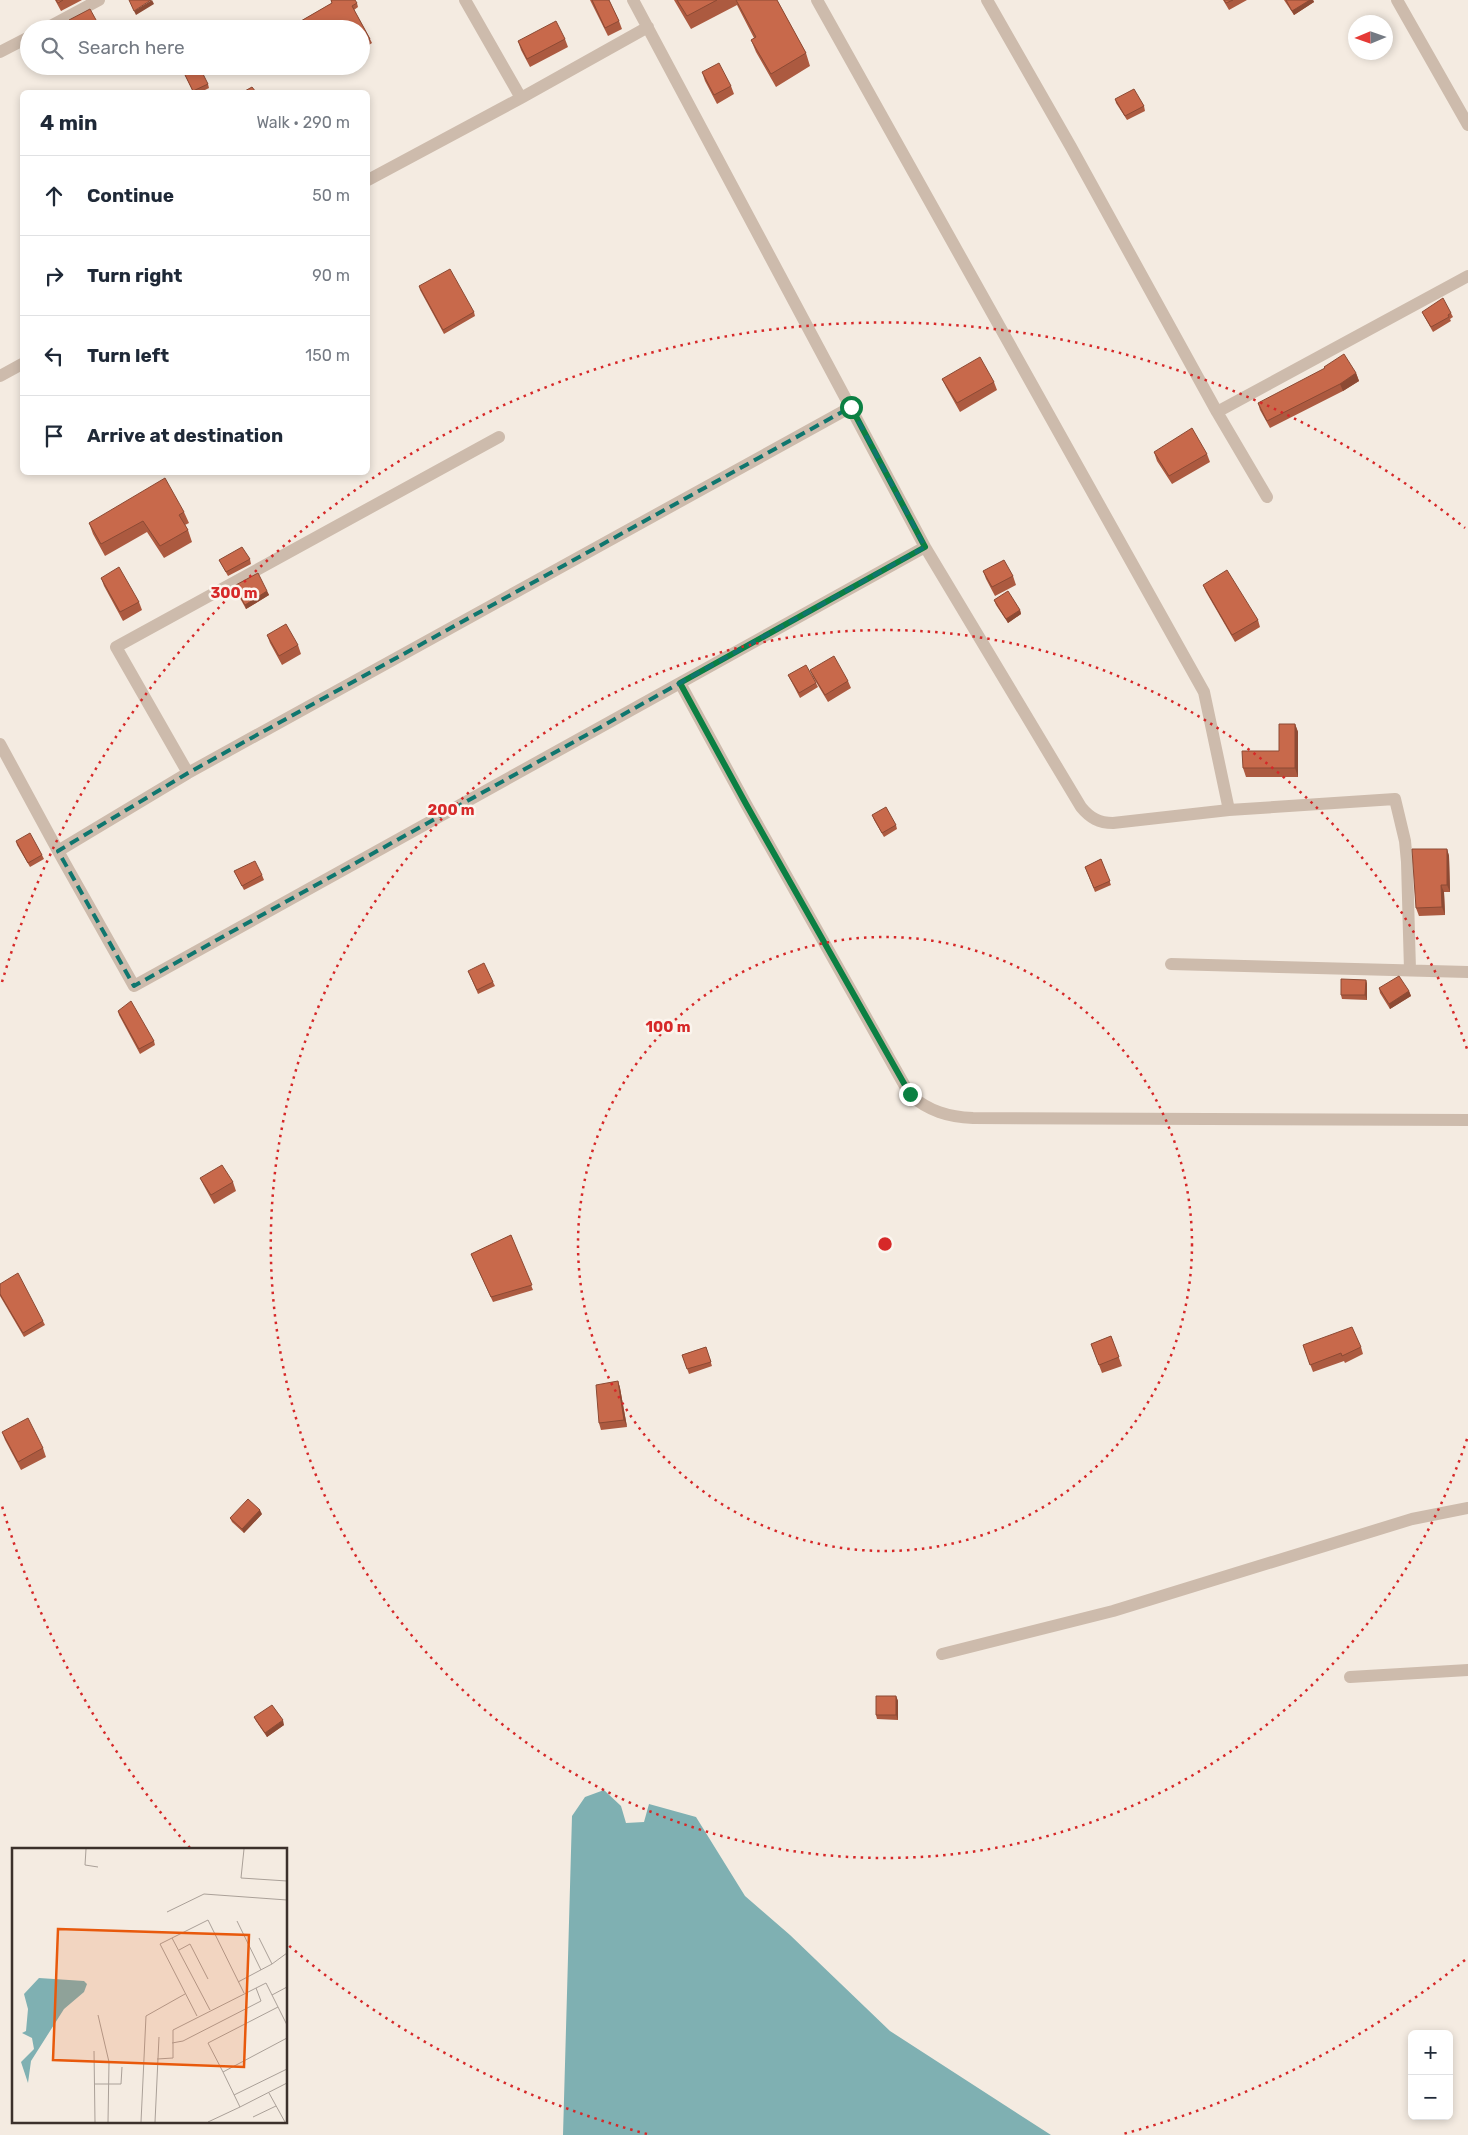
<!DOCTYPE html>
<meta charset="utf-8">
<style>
:root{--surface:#fff;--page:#f2f2f3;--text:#1f2937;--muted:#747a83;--line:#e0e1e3}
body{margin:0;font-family:Rubik,sans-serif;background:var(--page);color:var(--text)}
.controls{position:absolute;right:15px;bottom:15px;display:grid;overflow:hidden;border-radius:8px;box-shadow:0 2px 8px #0003}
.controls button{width:45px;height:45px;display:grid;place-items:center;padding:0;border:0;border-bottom:1px solid var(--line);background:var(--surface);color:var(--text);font:25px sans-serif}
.compass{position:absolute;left:1348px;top:15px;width:45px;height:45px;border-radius:50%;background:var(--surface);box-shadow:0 2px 8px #0003;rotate:268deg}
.stop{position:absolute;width:15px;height:15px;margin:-11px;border:4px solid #0b8043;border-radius:50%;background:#fff}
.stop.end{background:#0b8043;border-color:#fff;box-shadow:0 1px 5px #0008}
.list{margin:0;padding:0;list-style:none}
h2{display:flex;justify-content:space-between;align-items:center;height:65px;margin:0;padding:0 20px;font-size:21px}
h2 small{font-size:16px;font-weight:400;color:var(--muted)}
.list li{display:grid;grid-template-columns:32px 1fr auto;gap:15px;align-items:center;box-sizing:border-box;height:80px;padding:0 20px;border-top:1px solid var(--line)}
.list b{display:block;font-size:19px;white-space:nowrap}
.list em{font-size:16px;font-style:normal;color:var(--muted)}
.icon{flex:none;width:28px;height:28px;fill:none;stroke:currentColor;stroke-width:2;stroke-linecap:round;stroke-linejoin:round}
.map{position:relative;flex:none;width:1468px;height:2135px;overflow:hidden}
.search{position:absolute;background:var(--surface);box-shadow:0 2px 8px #0003;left:20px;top:20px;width:350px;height:55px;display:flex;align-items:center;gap:12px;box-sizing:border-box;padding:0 18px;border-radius:28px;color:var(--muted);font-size:19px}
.panel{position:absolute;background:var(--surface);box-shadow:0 2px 8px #0003;left:20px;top:90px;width:350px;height:385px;border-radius:8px}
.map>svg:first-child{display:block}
.water{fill:#7fb0b2}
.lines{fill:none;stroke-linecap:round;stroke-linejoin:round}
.street{stroke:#cdbbac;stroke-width:12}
.wall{fill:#ac5a40}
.shaded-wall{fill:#8c4a34}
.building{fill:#c8694b;stroke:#8c4a34}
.route{stroke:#0b8043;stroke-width:6}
.marked{fill:none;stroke:#0f766e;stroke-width:4;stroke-dasharray:10 6;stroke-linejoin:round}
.ring{fill:none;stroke:#d62828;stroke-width:2.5;stroke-dasharray:2.5 5}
.inset-road{fill:none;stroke:#aaa098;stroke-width:1}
.view{fill:#e8590c;fill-opacity:0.15;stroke:#e8590c;stroke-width:2.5}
.inset-edge{fill:none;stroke:#3b302b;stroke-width:2.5}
.centre{fill:#d62828;stroke:#fbf5ee;stroke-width:2.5}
.ring-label{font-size:15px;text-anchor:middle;font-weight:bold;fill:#d62828;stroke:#fbf5ee;stroke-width:5;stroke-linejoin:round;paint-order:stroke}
</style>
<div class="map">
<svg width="1468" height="2135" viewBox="0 0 1468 2135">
<rect width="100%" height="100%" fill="#f4ebe1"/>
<path class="water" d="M604,1790L621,1806L626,1823L644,1822L649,1804L696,1817L745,1896L790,1935L890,2031L1051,2135H563L572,1816L585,1797Z"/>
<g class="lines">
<path class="street" d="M465,0L521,98
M633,0L925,547L1081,807C1090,818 1099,823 1113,823L1229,810L1395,799L1405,841L1407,862L1410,970
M817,0L1204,692L1229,810
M987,0L1071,147L1217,412L1468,276
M1397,0L1468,125
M45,29L99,0
M0,52L29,37
M368,180L521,98L648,27
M0,376L22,364
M1217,412L1267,497
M680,683L746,804L910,1095C929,1111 948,1117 973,1118L1468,1120
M0,744L58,851L134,986L925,547
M188,773L116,647L499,437
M58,851L188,773L851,407
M1171,964L1468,972
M942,1654L1113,1611L1412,1519L1468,1508
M1350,1677L1468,1670"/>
</g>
<path class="wall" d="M55,0H82L61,11Z
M331,0L357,3L358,7L354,10L370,39L372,43L361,50V29H295L294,25L332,3Z
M590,0H609L619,21L622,29L608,36Z
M674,0H777L806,53L810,66L776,87L756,52L751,40L754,38L737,5L691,29Z
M1223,0H1247L1229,10Z
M1284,0H1313L1314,2L1294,15Z
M565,39L568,47L530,67L521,50L518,41Z
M321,66H333L324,72Z
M702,72L731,86L734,94L717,104L705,81Z
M184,73L208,84L209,88L201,92H193Z
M1115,99L1144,106L1145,111L1127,120L1116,103Z
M419,286L474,312L475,316L444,334L420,290Z
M1422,312L1451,313L1453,317L1450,319L1451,321L1433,332L1424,316Z
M1356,373L1359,381L1343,391L1270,428L1260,410L1258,403Z
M942,379L994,382L997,390L960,412L946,387Z
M1154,452L1207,454L1210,462L1172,484L1157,461Z
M184,512L189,523L185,525L188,530L192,542L164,558L147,532L105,556L93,534L89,523Z
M250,559L251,564L228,576L219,560Z
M983,571L1013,576L1016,585L995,596L986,579Z
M101,578L139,602L142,610L123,621L104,586Z
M1203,585L1258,620L1260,627L1235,642L1206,592Z
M234,586L267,591L269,595L246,609L236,591Z
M994,600L1020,610L1021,614L1008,623L996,605Z
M267,635L298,645L301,654L282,665L270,643Z
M810,670L848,681L851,688L828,702L813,677Z
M788,675L816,683L818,687L800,698L790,679Z
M1295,724L1298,732V777H1246L1243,768L1279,751Z
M872,815L896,825L897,829L884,837L874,820Z
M16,841L42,855L44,859L30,867L17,845Z
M1447,849L1449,856L1450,892H1444L1445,915L1419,916L1416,908Z
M1101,859L1111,885L1095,892L1085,867Z
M234,871L262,875L264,880L244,890Z
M468,971L493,982L495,986L478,994Z
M1366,980L1367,984V1000L1342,999L1341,995Z
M1379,988L1409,991L1411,996L1390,1009L1380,993Z
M118,1011L154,1041L155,1045L140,1054L119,1015Z
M200,1178L233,1182L236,1191L214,1204L204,1186Z
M511,1235L533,1290L493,1302L471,1254Z
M0,1284L43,1321L45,1325L24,1337L0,1296Z
M1111,1336L1122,1366L1102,1373L1091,1344Z
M1303,1345L1361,1347L1363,1354L1345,1363L1344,1361L1313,1372Z
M706,1347L712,1366L689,1374L682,1355Z
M618,1381L620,1388L627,1427L601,1430L599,1423Z
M2,1432L43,1448L46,1457L21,1470L5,1440Z
M262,1514L244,1533L232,1522L230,1518Z
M896,1696L898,1701V1720L877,1719L876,1715Z
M254,1717L284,1725L267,1737L256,1721Z"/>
<path class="shaded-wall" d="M152,0L154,4L136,15L134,11Z
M1310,0H1313L1314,2L1294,15L1292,11Z
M1356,373L1359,381L1343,391L1340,384Z
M267,591L269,595L246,609L245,605Z
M1020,610L1021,614L1008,623L1006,619Z
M1295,724L1298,732V777L1295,768Z
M1447,849L1449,856L1450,892L1447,885Z
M1441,885L1444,892L1445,915L1442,907Z
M1366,980L1367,984V1000L1365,995Z
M1409,991L1411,996L1390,1009L1389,1004Z
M618,1381L620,1388L627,1427L624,1420Z
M260,1510L262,1514L244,1533L242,1529Z
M896,1696L898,1701V1720L896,1715Z
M283,1720L284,1725L267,1737L265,1733Z"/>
<path class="building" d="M56,0H63L58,3Z
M129,0H151L134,11Z
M331,0H355L357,3L352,6L370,39L361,44V29H297L294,25L332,3Z
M592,0H609L619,21L605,28Z
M677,0H717L687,16Z
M736,0H777L806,53L771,74L751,40L756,37Z
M1224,0H1233L1226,3Z
M1286,0H1310L1292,11Z
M90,9L101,29H74L69,20Z
M556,21L565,39L527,59L518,41Z
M719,63L731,86L714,95L702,72Z
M197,66H199L208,84L193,91L184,73Z
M252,87L256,92H243Z
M1134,89L1144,106L1125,116L1115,99Z
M450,269L474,312L443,330L419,286Z
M1443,298L1451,313L1448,315L1449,317L1431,327L1422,312Z
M1344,354L1356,373L1340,384L1267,421L1258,403L1325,368L1324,367Z
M980,357L994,382L957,403L942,379Z
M1192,428L1207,454L1169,476L1154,452Z
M165,478L184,512L179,515L188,530L160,546L143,521L101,544L89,523Z
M242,547L250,559L226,572L219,560Z
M1004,560L1013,576L992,587L983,571Z
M119,567L139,602L120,612L101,578Z
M1227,570L1258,620L1232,635L1203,585Z
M258,573L267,591L245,605L234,586Z
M1008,591L1020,610L1006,619L994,600Z
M286,624L298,645L279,656L267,635Z
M834,656L848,681L825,695L810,670Z
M806,665L816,683L799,693L788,675Z
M1279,724H1295V768H1243L1242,751H1279Z
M886,807L896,825L882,833L872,815Z
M30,833L42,855L28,863L16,841Z
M1412,849H1447V885H1441L1442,907L1416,908Z
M1101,859L1110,881L1094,888L1085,867Z
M255,861L262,875L242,886L234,871Z
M484,963L493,982L477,990L468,971Z
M1399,976L1409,991L1389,1004L1379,988Z
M1341,979L1366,980L1365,995H1341Z
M131,1001L154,1041L139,1049L118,1011Z
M222,1165L233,1182L211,1195L200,1178Z
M511,1235L532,1285L491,1297L471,1254Z
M18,1273L43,1321L23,1333L0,1294V1284Z
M1352,1327L1361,1347L1342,1356L1341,1353L1310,1365L1303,1345Z
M1111,1336L1119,1357L1099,1365L1091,1344Z
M706,1347L711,1362L687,1369L682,1355Z
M618,1381L624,1420L599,1423L596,1385Z
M28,1418L43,1448L18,1462L2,1432Z
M248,1499L260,1510L242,1529L230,1518Z
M876,1696H896V1715H876Z
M272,1705L283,1720L265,1733L254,1717Z"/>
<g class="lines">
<path class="route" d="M851,407L925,547L680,683L746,804L910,1094"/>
</g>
<path class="marked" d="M851,407L925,547L134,986L58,851L188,773Z"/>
<g class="ring">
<circle cx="885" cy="1244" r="307"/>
<path d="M1467 1439A614 614 0 1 1 1467 1049"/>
<path d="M1465 1960A921 921 0 0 1 1123 2134M647 2134A921 921 0 0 1 287 1944M190 1848A921 921 0 0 1 2 1506M2 982A921 921 0 0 1 1465 528"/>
</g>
<g transform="translate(12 1848)">
<rect width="275" height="275" fill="#f4ebe1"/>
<path d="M27,130L72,133L75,136L72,144L52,161L19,213L16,235L9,214L22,201L20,190L10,185L14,183L16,161L12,146Z" fill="#7fb0b2"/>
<path class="inset-road" d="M74,1L73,17L86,19M232,1L229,30L275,33M155,64L192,46L275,52M225,73L249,122M160,90L198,162M167,102L178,96L196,131M260,116L275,105M226,134L260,116L247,90M260,147L275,139M86,167L97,214L96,274M185,168L148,96L196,72L232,145M160,195L171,193L249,153L244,140M82,203L83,274M145,211L161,210V182L254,135L275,177M211,224L196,195L266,159M83,236H109L110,219M257,245L273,274M222,247L275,221M228,259L275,235M241,269L264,258M129,274L134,168L173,146M143,274L147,189M196,274L228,259L211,224L275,190"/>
<path class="view" d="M46,81L237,87L232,219L41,212Z"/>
<rect width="275" height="275" class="inset-edge"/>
</g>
<circle cx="885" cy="1244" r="8" class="centre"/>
<g class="ring-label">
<text x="234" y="598">300 m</text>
<text x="451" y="815">200 m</text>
<text x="668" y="1032">100 m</text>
</g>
</svg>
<div class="controls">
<button>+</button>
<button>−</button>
</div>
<svg class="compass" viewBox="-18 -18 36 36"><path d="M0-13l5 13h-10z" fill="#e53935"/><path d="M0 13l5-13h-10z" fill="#747a83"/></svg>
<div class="stop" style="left:851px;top:407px"></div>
<div class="stop end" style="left:910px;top:1094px"></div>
<div class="search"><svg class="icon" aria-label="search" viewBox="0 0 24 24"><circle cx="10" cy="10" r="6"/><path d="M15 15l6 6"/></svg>Search here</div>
<section class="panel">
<h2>4 min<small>Walk · 290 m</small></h2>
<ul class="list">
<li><svg class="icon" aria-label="ahead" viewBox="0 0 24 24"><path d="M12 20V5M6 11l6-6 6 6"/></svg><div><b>Continue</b></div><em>50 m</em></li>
<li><svg class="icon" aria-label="right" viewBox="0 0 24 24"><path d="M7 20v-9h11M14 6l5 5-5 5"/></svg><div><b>Turn right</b></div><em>90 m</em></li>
<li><svg class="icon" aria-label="left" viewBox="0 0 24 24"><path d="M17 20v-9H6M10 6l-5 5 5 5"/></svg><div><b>Turn left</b></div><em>150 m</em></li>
<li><svg class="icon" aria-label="arrive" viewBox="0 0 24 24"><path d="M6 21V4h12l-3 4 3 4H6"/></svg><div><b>Arrive at destination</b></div></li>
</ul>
</section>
</div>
